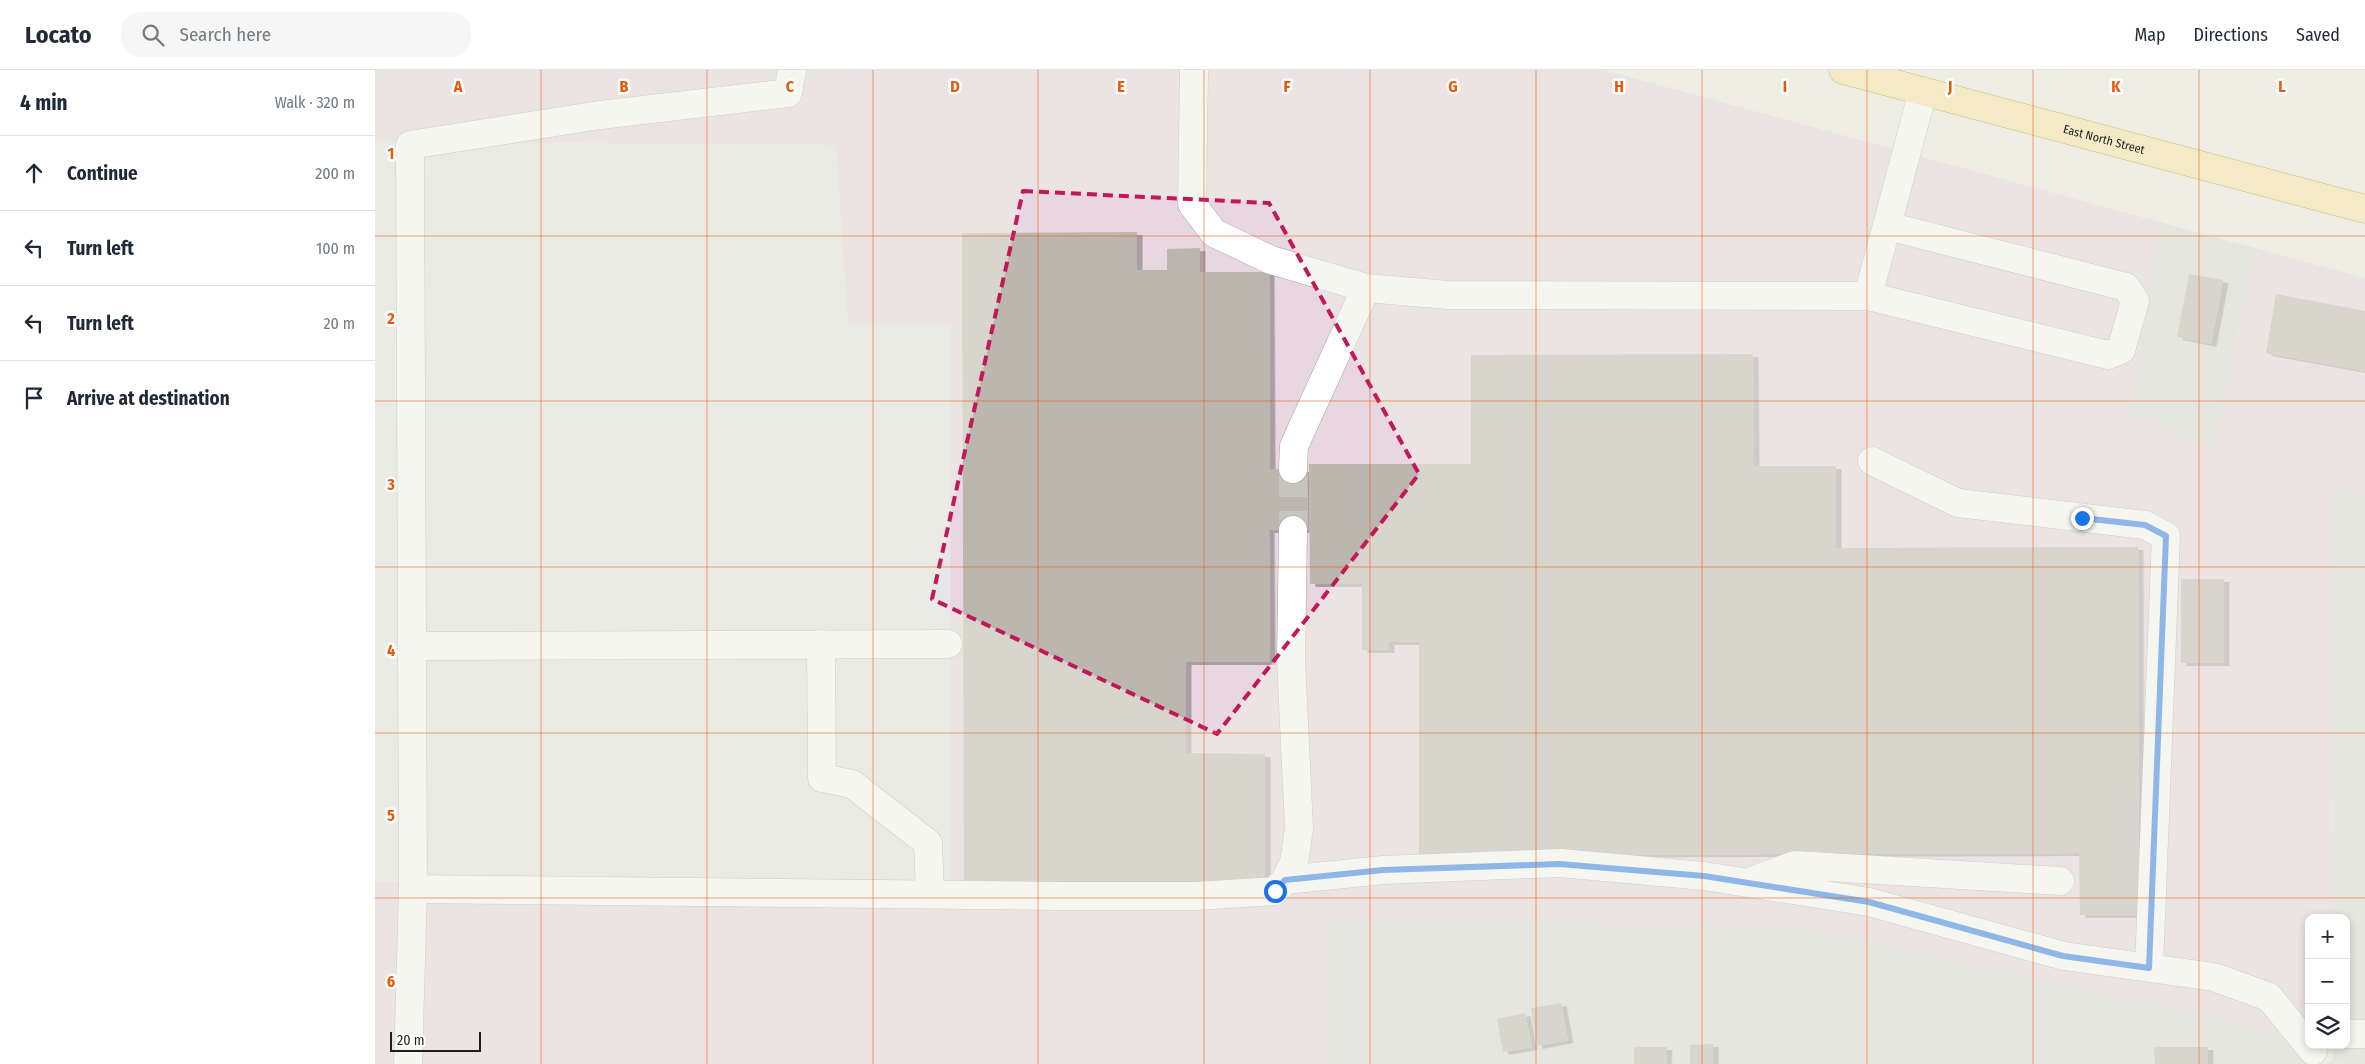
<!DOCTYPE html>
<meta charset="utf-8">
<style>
:root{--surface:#fff;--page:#f6f6f7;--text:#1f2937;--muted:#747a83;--line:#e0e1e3}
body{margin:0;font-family:"Fira Sans Condensed",sans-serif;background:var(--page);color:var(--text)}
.controls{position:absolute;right:15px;bottom:15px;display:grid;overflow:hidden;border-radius:10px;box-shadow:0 2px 8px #0003}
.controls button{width:45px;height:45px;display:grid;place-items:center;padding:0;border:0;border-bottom:1px solid var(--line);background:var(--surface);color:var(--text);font:25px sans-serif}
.scale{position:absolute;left:15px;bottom:12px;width:91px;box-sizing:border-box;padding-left:5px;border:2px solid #1e1e1e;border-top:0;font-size:14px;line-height:18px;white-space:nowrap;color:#1e1e1e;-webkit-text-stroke:4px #fff;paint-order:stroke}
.stop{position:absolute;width:15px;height:15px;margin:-11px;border:4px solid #1a73e8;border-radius:50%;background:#fff}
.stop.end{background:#1a73e8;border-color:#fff;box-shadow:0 1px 5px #0008}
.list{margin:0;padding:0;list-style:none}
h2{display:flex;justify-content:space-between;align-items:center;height:65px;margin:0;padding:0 20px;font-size:21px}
h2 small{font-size:16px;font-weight:400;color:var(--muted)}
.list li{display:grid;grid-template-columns:32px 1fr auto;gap:15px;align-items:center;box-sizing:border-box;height:75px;padding:0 20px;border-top:1px solid var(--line)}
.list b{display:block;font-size:19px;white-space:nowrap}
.list em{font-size:16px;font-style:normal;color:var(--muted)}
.icon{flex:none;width:28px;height:28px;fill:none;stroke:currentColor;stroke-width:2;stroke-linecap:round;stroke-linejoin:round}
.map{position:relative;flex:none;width:1990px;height:994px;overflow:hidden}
header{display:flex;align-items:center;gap:30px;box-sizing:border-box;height:70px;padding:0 25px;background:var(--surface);border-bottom:1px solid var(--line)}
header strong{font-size:24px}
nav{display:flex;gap:28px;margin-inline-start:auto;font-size:18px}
.search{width:350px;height:45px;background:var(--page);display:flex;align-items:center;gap:12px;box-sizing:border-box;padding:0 18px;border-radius:20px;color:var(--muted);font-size:19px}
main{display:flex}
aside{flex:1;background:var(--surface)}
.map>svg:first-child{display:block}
.residential{fill:#dcdcdb}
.industrial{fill:#e8d7e1}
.parking{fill:#e6e6e6}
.building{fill:#bcb7ae;filter:url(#shadow)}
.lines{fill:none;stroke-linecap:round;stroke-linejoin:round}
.minor-tunnel{stroke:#c5c4bd;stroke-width:28;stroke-dasharray:28 14;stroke-linecap:butt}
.minor-casing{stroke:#a5a5a5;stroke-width:29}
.major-casing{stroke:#968503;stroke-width:29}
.minor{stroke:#fff;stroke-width:28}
.major{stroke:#fae69f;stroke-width:28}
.route{stroke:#1a73e8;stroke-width:6}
.marked{fill:none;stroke:#c2185b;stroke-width:4;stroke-dasharray:10 6;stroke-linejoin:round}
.grid{fill:none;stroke:#e8590c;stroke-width:1;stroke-opacity:0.55}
.labels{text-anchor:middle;stroke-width:5;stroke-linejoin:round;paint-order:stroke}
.street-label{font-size:12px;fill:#1e1e1e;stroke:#fff}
.grid-label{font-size:16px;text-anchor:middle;font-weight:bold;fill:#e8590c;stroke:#fff;stroke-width:5;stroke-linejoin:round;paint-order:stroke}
</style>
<header>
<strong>Locato</strong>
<div class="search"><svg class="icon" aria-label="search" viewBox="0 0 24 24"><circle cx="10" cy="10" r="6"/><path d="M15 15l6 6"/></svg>Search here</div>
<nav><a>Map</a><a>Directions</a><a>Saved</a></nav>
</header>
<main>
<aside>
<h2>4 min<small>Walk · 320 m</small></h2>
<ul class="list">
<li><svg class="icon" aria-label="ahead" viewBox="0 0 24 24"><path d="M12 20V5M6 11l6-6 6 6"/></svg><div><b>Continue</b></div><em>200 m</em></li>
<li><svg class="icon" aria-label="left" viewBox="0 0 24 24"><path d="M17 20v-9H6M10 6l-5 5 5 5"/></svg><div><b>Turn left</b></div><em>100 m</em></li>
<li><svg class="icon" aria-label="left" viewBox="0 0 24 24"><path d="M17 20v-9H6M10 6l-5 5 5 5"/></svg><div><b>Turn left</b></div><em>20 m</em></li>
<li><svg class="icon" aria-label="arrive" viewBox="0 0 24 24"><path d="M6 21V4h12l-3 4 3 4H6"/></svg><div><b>Arrive at destination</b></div></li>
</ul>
</aside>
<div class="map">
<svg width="1990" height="994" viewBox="0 0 1990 994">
<defs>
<filter id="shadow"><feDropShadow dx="5.5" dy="3" stdDeviation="0" flood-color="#0004"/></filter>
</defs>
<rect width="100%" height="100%" fill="#efeee5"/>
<path class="residential" d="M1785,152L1880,178L1839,381L1754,342Z
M1956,417L1990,425V994H1952L1958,990V975H1971V848H1958Z
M951,854L1423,856L1918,966L1946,994H951Z"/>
<path class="industrial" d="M0,0H1229L1785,152L1754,342L1839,381L1880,178L1990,208V425L1956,417L1958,848H1934V954L1918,966L1423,856L951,854V994H0Z"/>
<path class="parking" d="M0,71L461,75L473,253L575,255L576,813L0,812Z"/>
<path class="building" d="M762,162V200H792V179L825,178V202H894L895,399H932L933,460H894L895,592H811V683L890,684V810L589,811L587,163Z
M1814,204L1848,210L1836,274L1802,267Z
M1901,224L1990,241V301L1891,283Z
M1378,284L1379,396H1461V478L1763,477L1764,845H1705L1704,783L1044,785V572H1014V580H987V514H935L934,394H1096V285Z
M1806,509H1849V593H1806Z
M1186,933L1193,970L1162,976L1156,938Z
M1150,943L1157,977L1128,982L1122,949Z
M1338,974V994H1315V975Z
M1259,977H1292L1291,994H1259Z
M1779,977H1833V994H1780Z"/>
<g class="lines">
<path class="minor-tunnel" d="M918,399V460"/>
<g class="minor-casing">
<path id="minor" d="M819,0L817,134L839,163L896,190L991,218L1073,225L1493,226L1733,285L1746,280L1760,231L1751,217L1513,156
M1493,226L1548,21
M1497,391L1583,433L1770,455L1791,466L1774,898
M918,399L919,376L991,218
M446,574L447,708L477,714L553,773L555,825
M37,576L573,574
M910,810L1008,800L1185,793L1329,806L1494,832L1689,886L1839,907L1894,927L1938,981
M1374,812L1420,795L1685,811
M38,819L35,75L225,45L413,23L417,0
M1971,964H1990
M33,994L38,819L686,826H821L900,821L910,810L919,793L924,758L916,590L918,460"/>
</g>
<g class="major-casing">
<g id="major">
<path id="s1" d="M1468,0L1990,139"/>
</g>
</g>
<use href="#minor" class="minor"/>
<use href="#major" class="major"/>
</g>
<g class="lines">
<path class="route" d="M900,821L910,810L1008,800L1184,794L1329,806L1494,832L1688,886L1774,898L1791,466L1770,455L1707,448"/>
</g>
<path d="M0 0H1990V994H0ZM648,121L894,133L1044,404L842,664L557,529Z" fill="#efeee5" fill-opacity=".55" fill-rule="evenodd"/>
<path class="marked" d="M648,121L894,133L1044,404L842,664L557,529Z"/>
<path class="grid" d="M166,0V994M332,0V994M498,0V994M663,0V994M829,0V994M995,0V994M1161,0V994M1327,0V994M1492,0V994M1658,0V994M1824,0V994M0,166H1990M0,331H1990M0,497H1990M0,663H1990M0,828H1990"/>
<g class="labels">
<g class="street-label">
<text dy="4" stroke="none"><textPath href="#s1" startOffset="270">East North Street</textPath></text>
</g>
</g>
<g class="grid-label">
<text x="83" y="22">A</text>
<text x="249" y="22">B</text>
<text x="415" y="22">C</text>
<text x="580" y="22">D</text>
<text x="746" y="22">E</text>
<text x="912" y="22">F</text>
<text x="1078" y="22">G</text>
<text x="1244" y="22">H</text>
<text x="1410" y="22">I</text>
<text x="1575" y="22">J</text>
<text x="1741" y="22">K</text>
<text x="1907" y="22">L</text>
<text x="16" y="89">1</text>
<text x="16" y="254">2</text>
<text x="16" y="420">3</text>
<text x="16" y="586">4</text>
<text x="16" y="751">5</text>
<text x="16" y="917">6</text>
</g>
</svg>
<div class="controls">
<button>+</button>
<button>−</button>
<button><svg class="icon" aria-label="layers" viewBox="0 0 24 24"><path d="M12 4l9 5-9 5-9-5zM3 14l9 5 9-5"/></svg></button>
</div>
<div class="scale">20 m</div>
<div class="stop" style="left:900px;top:821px"></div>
<div class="stop end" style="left:1707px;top:448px"></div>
</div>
</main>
